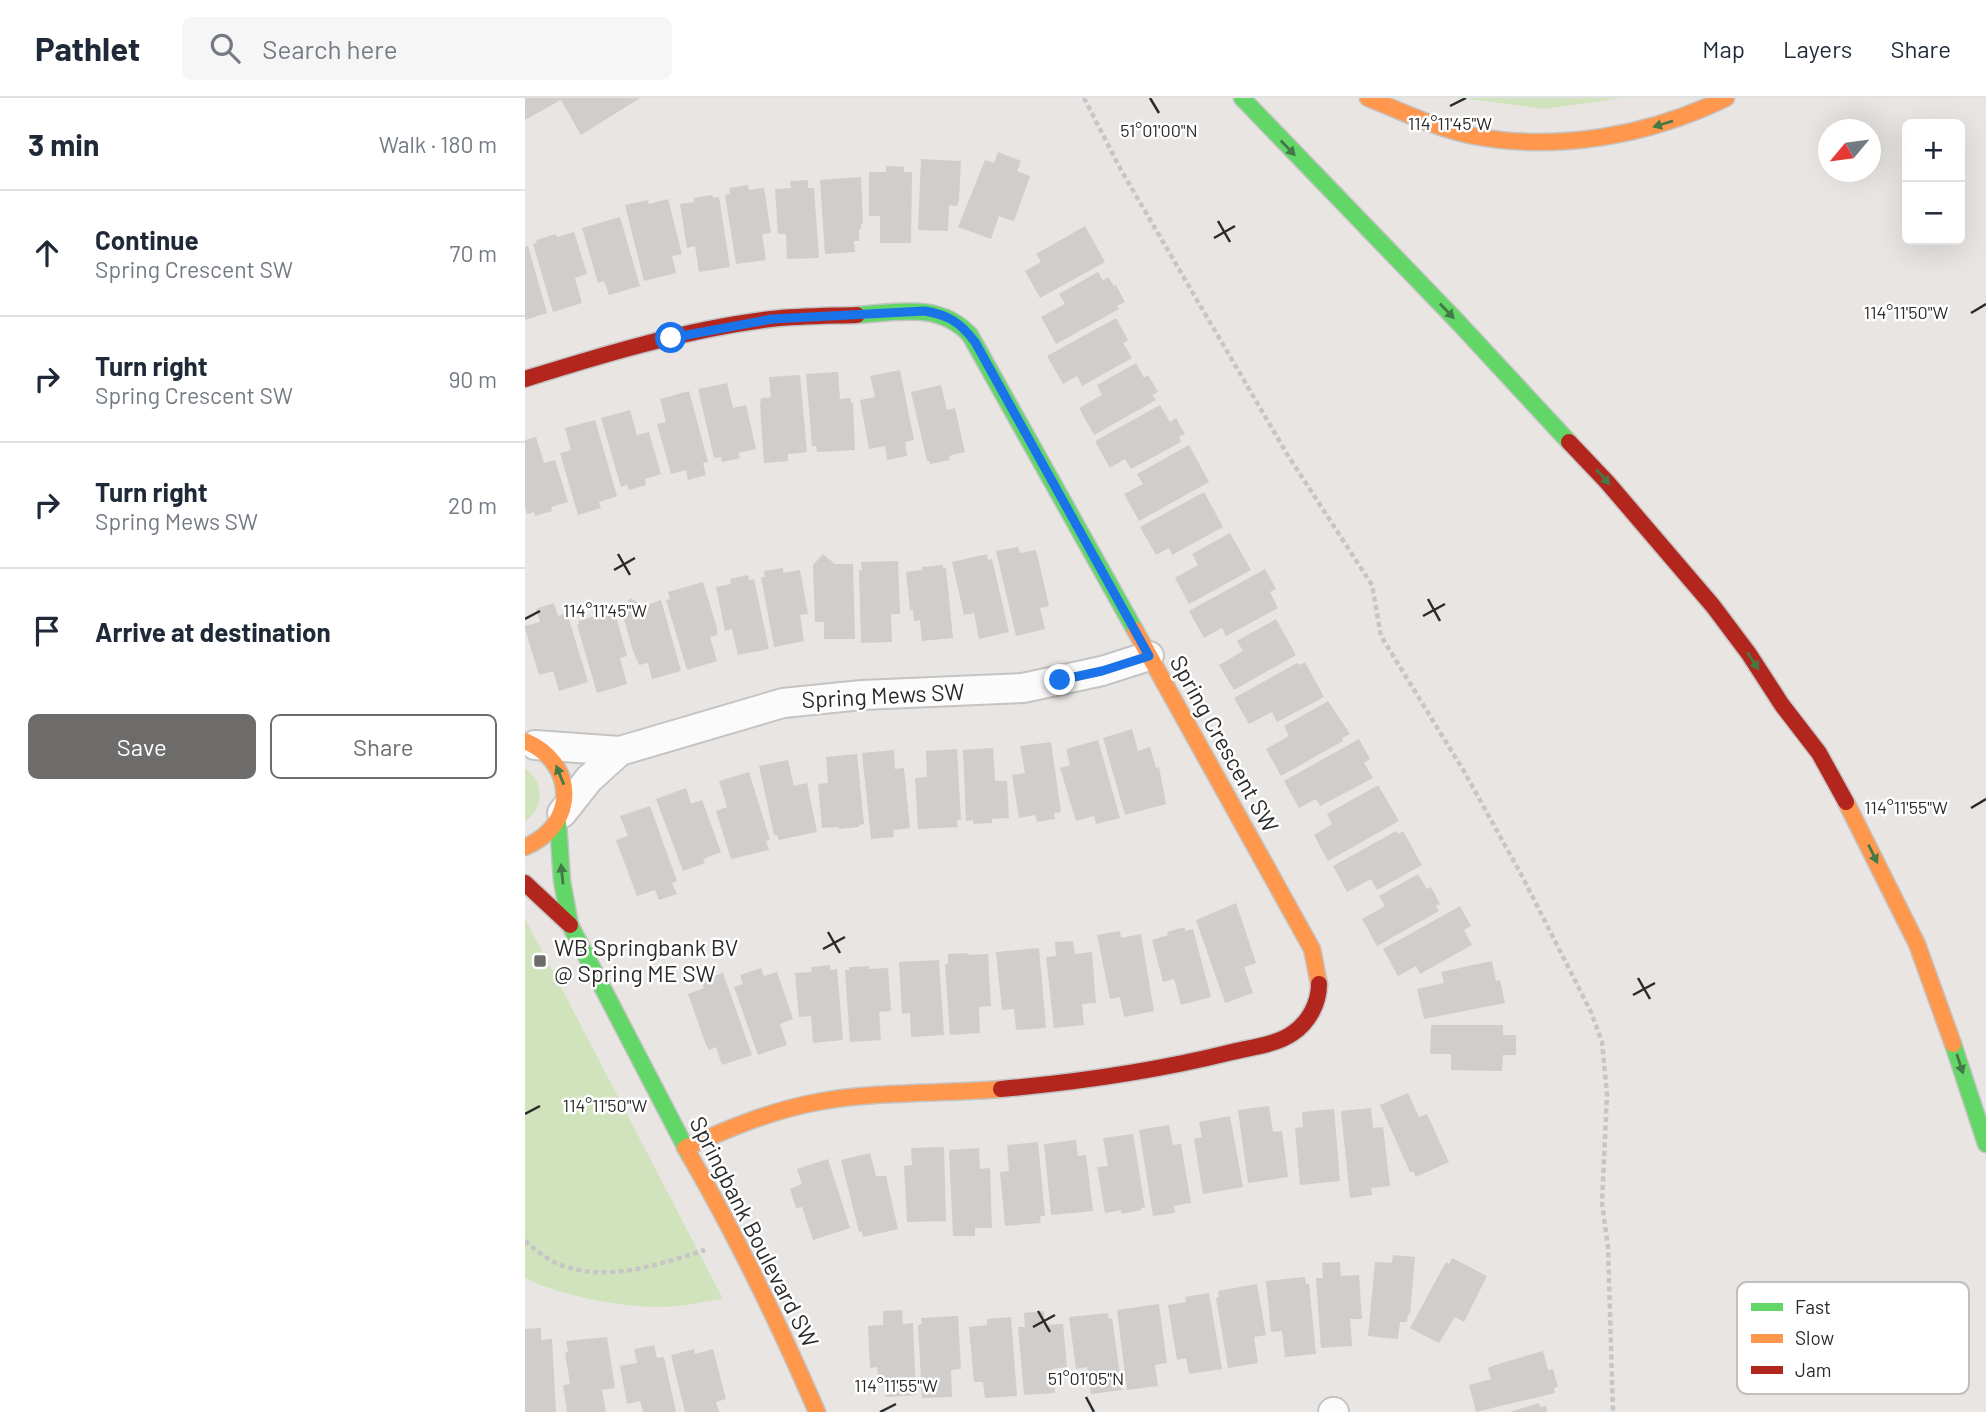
<!DOCTYPE html>
<meta charset="utf-8">
<style>
:root{--surface:#fff;--page:#f6f6f7;--text:#1f2937;--muted:#747a83;--line:#e0e1e3;--accent:#6d6c6b}
body{margin:0;font-family:Barlow,sans-serif;background:var(--page);color:var(--text)}
.controls{position:absolute;right:21px;top:21px;display:grid;overflow:hidden;border-radius:10px;box-shadow:0 7px 28px #0002}
.controls button{width:63px;height:63px;display:grid;place-items:center;padding:0;border:0;border-bottom:2px solid var(--line);background:var(--surface);color:var(--text);font:35px sans-serif}
.compass{position:absolute;left:1293px;top:21px;width:63px;height:63px;border-radius:50%;background:var(--surface);box-shadow:0 7px 28px #0002;rotate:241deg}
.stop{position:absolute;width:21px;height:21px;margin:-16px;border:5px solid #1a73e8;border-radius:50%;background:#fff}
.stop.end{background:#1a73e8;border-color:#fff;box-shadow:0 2px 7px #0008}
.list{margin:0;padding:0;list-style:none}
h2{display:flex;justify-content:space-between;align-items:center;height:91px;margin:0;padding:0 28px;font-size:30px}
h2 small{font-size:23px;font-weight:400;color:var(--muted)}
.list li{display:grid;grid-template-columns:46px 1fr auto;gap:21px;align-items:center;box-sizing:border-box;height:126px;padding:0 28px;border-top:2px solid var(--line)}
.list b{display:block;font-size:26px;white-space:nowrap}
.list p{margin:0;font-size:23px;white-space:nowrap;color:var(--muted)}
.list em{font-size:23px;font-style:normal;color:var(--muted)}
.actions{display:flex;gap:14px;padding:21px 28px}
.actions a{flex:1;padding:16px 0;border:2px solid var(--accent);border-radius:10px;text-align:center;font-size:24px;color:var(--accent)}
.actions .main{background:var(--accent);color:#fff}
.icon{flex:none;width:38px;height:38px;fill:none;stroke:currentColor;stroke-width:2;stroke-linecap:round;stroke-linejoin:round}
.map{position:relative;flex:none;width:1461px;height:1314px;overflow:hidden}
header{display:flex;align-items:center;gap:42px;box-sizing:border-box;height:98px;padding:0 35px;background:var(--surface);border-bottom:2px solid var(--line)}
header strong{font-size:33px}
nav{display:flex;gap:38px;margin-inline-start:auto;font-size:24px}
.search{width:490px;height:63px;background:var(--page);display:flex;align-items:center;gap:18px;box-sizing:border-box;padding:0 24px;border-radius:10px;color:var(--muted);font-size:26px}
main{display:flex}
aside{flex:1;background:var(--surface)}
.map>svg:first-child{display:block}
.green{fill:#d0e3bc}
.building{fill:#d0cdcb}
.lines{fill:none;stroke-linecap:round;stroke-linejoin:round}
.street-casing{stroke:#c4c4c4;stroke-width:32}
.fast-casing{stroke:#c4c4c4;stroke-width:19}
.slow-casing{stroke:#c4c4c4;stroke-width:19}
.jam-casing{stroke:#c4c4c4;stroke-width:19}
.path{stroke:#c6c6c6;stroke-width:4.5;stroke-dasharray:5 3.5;stroke-linecap:butt}
.street{stroke:#fcfbfb;stroke-width:28}
.fast{stroke:#63d668;stroke-width:16}
.slow{stroke:#ff974d;stroke-width:16}
.jam{stroke:#b3261e;stroke-width:16}
.oneway{fill:#447846}
.route{stroke:#1a73e8;stroke-width:9}
.ticks{fill:none;stroke:#2b2b2b;stroke-width:2.5}
.poi-dot{fill:#6d6c6b;stroke:#fff;stroke-width:2.5}
.labels{text-anchor:middle;stroke-width:5;stroke-linejoin:round;paint-order:stroke}
.street-label{font-size:23px;fill:#2b2b2b;stroke:#fff}
.poi-label{font-size:23px;fill:#2b2b2b;stroke:#fff;text-anchor:start}
.key{fill:#fff;stroke:#bfbfbf;stroke-width:2}
.key-label{font-size:19px;fill:#2b2b2b}
.ticks-label{font-size:18px;text-anchor:middle;fill:#2b2b2b;stroke:#fff;stroke-width:5;stroke-linejoin:round;paint-order:stroke}
</style>
<header>
<strong>Pathlet</strong>
<div class="search"><svg class="icon" aria-label="search" viewBox="0 0 24 24"><circle cx="10" cy="10" r="6"/><path d="M15 15l6 6"/></svg>Search here</div>
<nav><a>Map</a><a>Layers</a><a>Share</a></nav>
</header>
<main>
<aside>
<h2>3 min<small>Walk · 180 m</small></h2>
<ul class="list">
<li><svg class="icon" aria-label="ahead" viewBox="0 0 24 24"><path d="M12 20V5M6 11l6-6 6 6"/></svg><div><b>Continue</b><p>Spring Crescent SW</p></div><em>70 m</em></li>
<li><svg class="icon" aria-label="right" viewBox="0 0 24 24"><path d="M7 20v-9h11M14 6l5 5-5 5"/></svg><div><b>Turn right</b><p>Spring Crescent SW</p></div><em>90 m</em></li>
<li><svg class="icon" aria-label="right" viewBox="0 0 24 24"><path d="M7 20v-9h11M14 6l5 5-5 5"/></svg><div><b>Turn right</b><p>Spring Mews SW</p></div><em>20 m</em></li>
<li><svg class="icon" aria-label="arrive" viewBox="0 0 24 24"><path d="M6 21V4h12l-3 4 3 4H6"/></svg><div><b>Arrive at destination</b></div></li>
</ul>
<div class="actions"><a class="main">Save</a><a>Share</a></div>
</aside>
<div class="map">
<svg width="1461" height="1314" viewBox="0 0 1461 1314">
<rect width="100%" height="100%" fill="#e8e5e2"/>
<path class="green" d="M938,0H1097L1019,11Z
M0,671C20,684 19,710 0,724Z
M0,821L25,868L198,1201C177,1204 154,1209 133,1209C95,1209 33,1197 0,1180Z"/>
<path class="building" d="M0,0H115L56,37L36,2L0,22Z
M473,54L496,63L492,73L505,78L489,123L474,118L466,141L433,129L460,62L469,65Z
M396,61L436,63L434,102L432,108L424,107L423,133L393,132Z
M361,68L379,69V74H387L386,145H355V118H344V74H361Z
M336,79L338,126H336V131H334V143H329L330,154L300,156L295,82Z
M283,82V90H289L294,160L262,161L261,136H253L250,91L266,90L265,83Z
M223,87L224,92L239,90L246,135L237,136L241,162L211,166L200,97L205,96L204,90Z
M187,97L188,100L194,99L205,169L174,174L170,148L162,150L155,106L169,104V100Z
M143,101L157,156L147,158L151,175L119,183L100,107L123,102L124,106Z
M95,119L115,188L84,197L79,183L73,185L57,130Z
M560,128L580,164L515,200L500,173L516,164L511,156Z
M49,134L62,176L50,180L57,205L28,214L8,146L12,145L11,142L31,136L32,139Z
M3,148L22,215L0,222V149Z
M573,174L578,183L583,179L589,188L591,187L600,204L592,208L594,211L531,246L516,219L540,206L534,196Z
M591,220L603,242L598,245L607,260L557,288L552,278L538,286L522,258Z
M611,265L619,280L623,277L633,294L627,297L631,302L569,337L554,310L577,297L572,287Z
M375,272L389,342L380,344L382,358L362,362L360,348L344,351L335,302L350,299L345,278Z
M313,274L315,301L325,300L326,305H328L330,352L292,354L291,348H287L281,276Z
M275,277L282,354L263,356V363L239,365L235,307L236,300L246,299L244,279Z
M202,285L208,310L221,307L231,351L213,355L215,360L197,364L196,359L189,360L173,291Z
M416,287L422,312L430,310L440,354L424,358L425,362L405,366L404,363H402L386,294Z
M164,293L183,364L178,365L181,377L163,382L161,372L146,376L132,326L141,324L135,301Z
M635,307L645,324L651,320L660,336L654,339L656,344L606,371L600,361L585,370L570,343Z
M105,312L112,337L124,334L136,376L120,381L121,387L104,392L102,387L96,389L76,320Z
M70,322L92,398L74,404L76,410L53,417L35,355L46,352L40,330Z
M11,339L19,365L30,362L43,404L26,409L27,413L10,418L9,414L2,416L0,408V342Z
M664,347L684,384L614,423L599,396L618,386L612,376Z
M679,394L698,429L647,457L644,450L631,457L615,429Z
M705,435L726,472L664,506L650,480L673,467L667,456Z
M493,449L495,455L511,452L524,508L515,510L520,531L491,538L471,453Z
M298,456L310,466H328L330,541H299V524H290L288,467Z
M462,456L463,462L467,461L484,534L454,541L449,515L439,517L427,464Z
M373,463L375,516H366L367,544L336,545L334,472H337L336,464Z
M418,467V470H421L428,540L397,543L395,522L389,523L388,512H385L381,474L397,472V469Z
M258,470V475L275,472L283,516L275,517L279,543L249,549L236,479H240L239,473Z
M740,471L751,491L745,494L753,510L701,538L697,530L679,540L664,513Z
M223,477L224,482L229,481L244,551L213,557L207,531L200,533L191,489L206,486L205,481Z
M178,484L192,530V537L185,539L192,563L162,572L141,502L145,501L143,494Z
M105,500L119,508L136,502L156,573L127,581L123,565L114,567L107,550L97,514Z
M29,505L33,518L42,515L63,584L34,593L28,573L14,577L0,531V528L15,524L11,511Z
M90,515L102,558L95,560L102,586L72,595L52,527L54,526L53,523L73,517L74,520Z
M751,521L771,557L709,592L694,567L718,553L712,543Z
M780,564L799,599L752,624L747,614L724,626L709,600L772,565L774,567Z
M803,603L825,636L817,640L818,643L756,678L741,651L764,638L759,628Z
M607,631L613,653L625,649L631,670L634,669L641,706L600,717L578,640Z
M834,641L845,661L839,665L848,680L795,708L791,701L774,710L759,683Z
M573,642L595,720L571,726L569,718L551,723L535,670L545,667L541,651Z
M526,644L536,714L529,715L530,721L512,724L510,717L494,720L487,677L500,675L495,648Z
M468,650L470,683H482L484,720L467,721V725L448,726V722L441,723L438,652Z
M432,651L436,722H432L433,729L393,731L390,680L402,679L401,653Z
M369,652L370,671L379,670L385,730L368,732L369,739L346,741L337,655Z
M332,656L339,726L334,727V729L314,731V729L297,730L293,686L303,685L301,659Z
M263,662L269,688L282,685L292,734L254,742L252,737H249L234,668Z
M224,674L245,742L241,743L244,752L206,761L191,713L202,709L194,683Z
M853,687L874,723L803,763L789,737L807,726L802,716Z
M161,690L166,706L177,702L196,754L178,761L180,765L158,773L131,701Z
M125,708L152,783L147,785L152,796L134,802L130,792L112,798L91,742L103,738L95,718Z
M871,733L873,736L878,733L897,767L852,792L846,781L822,794L808,768Z
M893,776L902,791L906,789L915,806L911,808L914,813L852,848L837,821L860,808L854,798Z
M711,805L731,865L719,869L728,895L700,905L671,822Z
M935,808L946,828L939,832L947,847L895,876L891,868L873,878L858,851Z
M660,829V833L668,831L686,899L656,907L649,881L638,884L627,842L643,837L642,834Z
M595,833L596,840L616,836L629,913L599,919L595,899L585,901L572,837Z
M548,843L550,856L567,854L571,905L557,906L559,927L529,930L521,859L531,858L530,844Z
M514,850L521,930L491,932L489,911L477,912L471,854Z
M443,855V857L463,856L466,908L454,909L455,935L425,937L420,866H423V856Z
M414,862L419,937L386,939L385,915L377,916L374,864Z
M967,863L971,883L975,882L980,905L899,921L892,891L919,885L916,874Z
M305,867V872L312,871L318,942L288,945L286,918L274,919L270,875L287,874L286,869Z
M344,868V871L363,870L366,913L354,914L356,942L325,944L320,872H324V869Z
M236,870L239,878L252,874L268,921L255,926L262,947L233,957L209,889L218,886L215,877Z
M198,875L227,957L197,967L191,949L184,952L181,947L163,896L179,890L176,883Z
M906,927H978V937H991V957H978L977,973L926,972V956H905Z
M883,995L894,1019L902,1016L924,1064L891,1079L888,1073L885,1074L855,1007Z
M744,1008L748,1034L757,1033L763,1079L723,1085L713,1012Z
M846,1010L848,1030L858,1029L865,1088L846,1090L847,1097L825,1100L816,1013Z
M809,1011L815,1083L775,1087L770,1030L778,1029L777,1014Z
M705,1018L718,1089L678,1096L669,1041L677,1039L674,1024Z
M644,1027L648,1047L656,1046L666,1105L649,1108L650,1115L628,1118L614,1032Z
M608,1036L620,1109L616,1110V1112L597,1116L596,1112L580,1115L572,1069L583,1068L578,1040Z
M551,1042L553,1058L561,1057L568,1113L526,1117L519,1046Z
M513,1044L520,1118H515L516,1125L480,1128L475,1074L484,1073L482,1047Z
M419,1049L421,1123L382,1124L379,1068L387,1067L386,1050Z
M454,1050L455,1071L465,1070L467,1130H450V1138H428L424,1052Z
M345,1055L351,1078H361L373,1131L338,1139L337,1133L334,1134L316,1062Z
M303,1061L325,1130L288,1142L277,1109L271,1110L265,1091L277,1086L272,1071Z
M868,1157L890,1159L885,1217L883,1216L882,1224H875L873,1241L843,1238L850,1164L867,1165Z
M927,1160L962,1178L939,1224L930,1219L914,1245L885,1230L921,1164L924,1166Z
M815,1164L816,1178L834,1177L837,1221H825L827,1248L796,1250L791,1180H798L797,1165Z
M780,1179L781,1186H784L791,1256L760,1259L757,1233L746,1234L741,1183Z
M732,1186L741,1237L729,1239L733,1265L703,1270L691,1200L694,1199L693,1193Z
M684,1195L697,1271L664,1276L661,1260L652,1262L643,1207L661,1204L660,1199Z
M634,1206L642,1265L630,1267L633,1288L602,1292L592,1212Z
M377,1212L378,1226L388,1225L391,1297L361,1299L359,1277H353L352,1269L345,1270L343,1228L358,1227V1213Z
M519,1213L520,1227L538,1226L542,1269L527,1271L530,1295L499,1297L493,1229H500L499,1215Z
M583,1215L584,1221L587,1220L597,1292L566,1296L562,1269L551,1271L544,1219Z
M433,1218L436,1271L426,1272L427,1299L397,1300L393,1227L397,1226L396,1220Z
M486,1219L492,1298L460,1300L458,1284H449L444,1229L462,1227V1221Z
M16,1230V1242L27,1241L31,1314H0V1231Z
M82,1239L90,1290L77,1292L81,1314H42L38,1287L45,1286L40,1255L43,1254L41,1243Z
M129,1247L132,1260L139,1259L151,1314H118L115,1303L102,1306L95,1268L112,1265L109,1251Z
M169,1251L170,1256L188,1251L201,1301L191,1304L194,1314H160L146,1257Z
M1018,1253L1023,1272L1028,1271L1033,1289L1029,1290L1030,1295L951,1314L944,1287L966,1281L963,1270L970,1267Z
M1014,1305L1015,1309L1021,1308L1022,1314H985Z"/>
<g class="lines">
<g class="street-casing">
<path id="street" d="M10,647L95,653L258,605L337,597L498,590L577,573L624,558
M37,715L64,681L95,653
M808,1314H809"/>
</g>
<g class="fast-casing">
<path id="fast" d="M717,0L931,222L1044,344
M332,217C372,214 415,204 445,237L610,532
M33,725L37,783L45,827L165,1058
M1428,946L1461,1046"/>
</g>
<g class="slow-casing">
<path id="slow" d="M843,0C878,14 913,31 949,38C1034,54 1125,37 1201,0
M610,532L787,851L794,886
M0,643C52,665 53,727 0,749
M1321,704L1392,846L1428,946
M160,1050C204,1030 250,1011 298,1003C356,993 417,996 476,991
M165,1058C213,1141 254,1226 292,1314"/>
</g>
<g class="jam-casing">
<path id="jam" d="M0,281C80,256 163,231 246,221C274,218 303,218 332,217
M1044,344L1082,384L1188,508L1224,556L1257,607L1294,655L1321,704
M0,785L45,827
M476,991C554,984 631,973 707,954C727,949 751,947 768,935C784,924 794,905 794,886"/>
</g>
<path class="path" d="M559,0L596,72L762,356L847,487L856,538L940,675L997,778L1066,914L1077,944L1082,996L1077,1105L1083,1149L1088,1314
M0,1143C11,1152 22,1162 36,1167C82,1185 135,1166 180,1152"/>
<use href="#street" class="street"/>
<use href="#fast" class="fast"/>
<use href="#slow" class="slow"/>
<use href="#jam" class="jam"/>
</g>
<defs><path id="oneway-solid" d="M-6-.8H1V-3.2L6.5 0L1 3.2V.8H-6Z" transform="scale(1.75)"/></defs>
<g class="oneway">
<use href="#oneway-solid" transform="translate(1138 26) rotate(163)"/>
<use href="#oneway-solid" transform="translate(763 50) rotate(46)"/>
<use href="#oneway-solid" transform="translate(922 213) rotate(46)"/>
<use href="#oneway-solid" transform="translate(1078 379) rotate(48)"/>
<use href="#oneway-solid" transform="translate(1228 563) rotate(57)"/>
<use href="#oneway-solid" transform="translate(35 677) rotate(-112)"/>
<use href="#oneway-solid" transform="translate(1348 756) rotate(64)"/>
<use href="#oneway-solid" transform="translate(37 776) rotate(-96)"/>
<use href="#oneway-solid" transform="translate(1435 966) rotate(72)"/>
</g>
<g class="lines">
<path class="route" d="M146,240L247,221L400,213C423,217 435,224 450,244L624,558L577,573L535,582"/>
</g>
<path class="ticks" d="M625,0L634,15M925,8L941,0M693,123L705,144M689,140L710,128M1446,215L1461,206M93,456L105,477M89,472L110,460M903,501L915,523M898,518L920,506M0,521L15,513M1446,710L1461,701M303,834L315,855M298,851L320,839M1113,880L1125,901M1108,897L1130,885M0,1016L15,1008M513,1213L525,1234M508,1229L530,1217M561,1299L569,1314M355,1314L371,1306"/>
<rect class="poi-dot" x="8" y="856" width="14" height="14" rx="3.5"/>
<g class="labels">
<g class="street-label">
<text transform="translate(358 598) rotate(-3)" y="8">Spring Mews SW</text>
<text transform="translate(699 646) rotate(61)" y="8">Spring Crescent SW</text>
<text transform="translate(229 1134) rotate(63)" y="8">Springbank Boulevard SW</text>
</g>
<g class="poi-label">
<text x="29" y="858">WB Springbank BV<tspan x="29" dy="26">@ Spring ME SW</tspan></text>
</g>
</g>
<rect x="1212" y="1184" width="232" height="112" rx="10" class="key"/>
<rect x="1226" y="1205" width="32" height="8" fill="#63d668"/>
<rect x="1226" y="1236" width="32" height="9" fill="#ff974d"/>
<rect x="1226" y="1268" width="32" height="8" fill="#b3261e"/>
<g class="key-label">
<text x="1270" y="1216">Fast</text>
<text x="1270" y="1247">Slow</text>
<text x="1270" y="1279">Jam</text>
</g>
<g class="ticks-label">
<text x="925" y="32">114°11'45"W</text>
<text x="634" y="39">51°01'00"N</text>
<text x="1381" y="221">114°11'50"W</text>
<text x="80" y="519">114°11'45"W</text>
<text x="1381" y="716">114°11'55"W</text>
<text x="80" y="1014">114°11'50"W</text>
<text x="561" y="1287">51°01'05"N</text>
<text x="371" y="1294">114°11'55"W</text>
</g>
</svg>
<div class="controls">
<button>+</button>
<button>−</button>
</div>
<svg class="compass" viewBox="-18 -18 36 36"><path d="M0-13l5 13h-10z" fill="#e53935"/><path d="M0 13l5-13h-10z" fill="#747a83"/></svg>
<div class="stop" style="left:146px;top:240px"></div>
<div class="stop end" style="left:535px;top:582px"></div>
</div>
</main>
